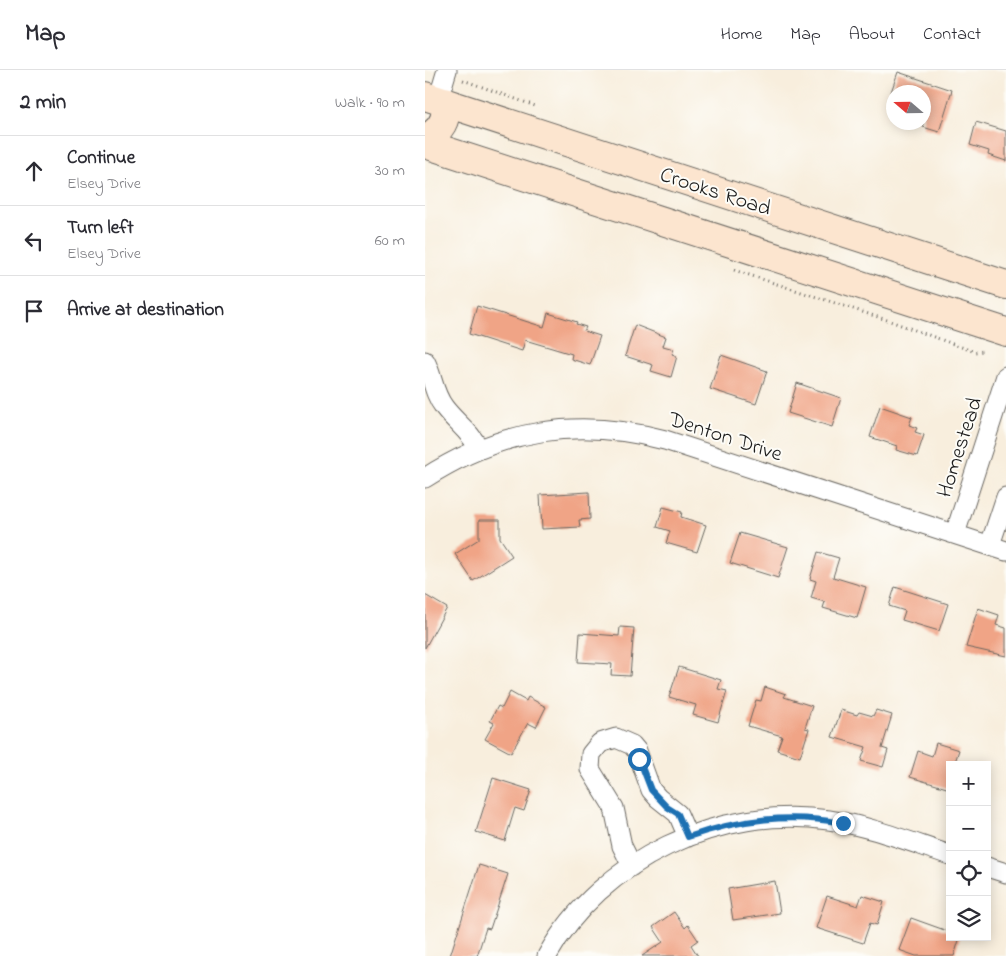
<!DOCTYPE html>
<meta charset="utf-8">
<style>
:root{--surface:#fff;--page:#f2f2f3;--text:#2b2b33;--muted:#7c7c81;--line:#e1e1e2}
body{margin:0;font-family:"Indie Flower",sans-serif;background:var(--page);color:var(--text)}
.controls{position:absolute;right:15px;bottom:15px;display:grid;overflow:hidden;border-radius:0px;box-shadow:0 2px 12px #0003}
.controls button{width:45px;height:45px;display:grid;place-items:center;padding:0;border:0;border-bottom:1px solid var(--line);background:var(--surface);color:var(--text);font:25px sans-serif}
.compass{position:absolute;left:461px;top:15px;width:45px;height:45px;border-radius:50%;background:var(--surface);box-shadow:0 2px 12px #0003;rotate:290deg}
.stop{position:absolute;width:15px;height:15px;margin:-11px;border:4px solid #1f6fb2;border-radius:50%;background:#fff}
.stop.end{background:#1f6fb2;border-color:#fff;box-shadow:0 1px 5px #0008}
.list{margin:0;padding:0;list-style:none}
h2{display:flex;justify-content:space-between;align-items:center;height:65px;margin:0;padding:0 20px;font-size:21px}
h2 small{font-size:16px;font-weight:400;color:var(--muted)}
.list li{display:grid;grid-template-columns:32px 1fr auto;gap:15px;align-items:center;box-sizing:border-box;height:70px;padding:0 20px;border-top:1px solid var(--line)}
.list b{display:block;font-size:19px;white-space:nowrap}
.list p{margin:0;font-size:16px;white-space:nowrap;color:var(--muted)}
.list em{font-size:16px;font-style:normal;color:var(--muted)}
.icon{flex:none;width:28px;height:28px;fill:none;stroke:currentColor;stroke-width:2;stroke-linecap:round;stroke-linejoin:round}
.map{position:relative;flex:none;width:581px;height:886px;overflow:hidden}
header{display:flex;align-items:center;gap:30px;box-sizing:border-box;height:70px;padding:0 25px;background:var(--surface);border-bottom:1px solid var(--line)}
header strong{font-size:24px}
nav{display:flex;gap:28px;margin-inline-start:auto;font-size:18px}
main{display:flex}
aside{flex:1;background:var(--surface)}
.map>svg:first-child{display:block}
.building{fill:#f0a486}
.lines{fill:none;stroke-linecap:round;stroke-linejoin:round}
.street-casing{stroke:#696660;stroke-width:21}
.secondary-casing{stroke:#696660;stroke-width:30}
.path{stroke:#696660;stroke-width:3;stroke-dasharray:1 4;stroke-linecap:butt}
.street{stroke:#fff;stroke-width:19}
.secondary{stroke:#fce5cf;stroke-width:28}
.route{stroke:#1f6fb2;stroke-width:6}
.labels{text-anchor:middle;stroke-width:4;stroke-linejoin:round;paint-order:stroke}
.street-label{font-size:22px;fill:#1c1c1c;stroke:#fdfcf7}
</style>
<header>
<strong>Map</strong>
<nav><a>Home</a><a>Map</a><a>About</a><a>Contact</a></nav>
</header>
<main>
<aside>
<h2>2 min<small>Walk · 90 m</small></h2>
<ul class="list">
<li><svg class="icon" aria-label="ahead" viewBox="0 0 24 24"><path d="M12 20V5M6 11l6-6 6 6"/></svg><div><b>Continue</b><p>Elsey Drive</p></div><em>30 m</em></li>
<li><svg class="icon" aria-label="left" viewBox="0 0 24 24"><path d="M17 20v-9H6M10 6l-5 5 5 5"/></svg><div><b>Turn left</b><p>Elsey Drive</p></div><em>60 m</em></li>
<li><svg class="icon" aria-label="arrive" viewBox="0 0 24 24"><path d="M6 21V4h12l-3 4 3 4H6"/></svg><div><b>Arrive at destination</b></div></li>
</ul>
</aside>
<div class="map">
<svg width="581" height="886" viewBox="0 0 581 886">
<rect width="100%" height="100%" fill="#fdfcf7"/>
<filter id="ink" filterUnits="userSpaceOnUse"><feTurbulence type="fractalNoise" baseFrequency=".02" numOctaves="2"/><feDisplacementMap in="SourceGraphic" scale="10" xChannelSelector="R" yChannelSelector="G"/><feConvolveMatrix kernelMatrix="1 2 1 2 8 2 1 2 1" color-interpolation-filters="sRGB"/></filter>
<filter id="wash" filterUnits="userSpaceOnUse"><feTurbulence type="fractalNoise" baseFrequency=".0096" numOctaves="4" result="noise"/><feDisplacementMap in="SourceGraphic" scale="20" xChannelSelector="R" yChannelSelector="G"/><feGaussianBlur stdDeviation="1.12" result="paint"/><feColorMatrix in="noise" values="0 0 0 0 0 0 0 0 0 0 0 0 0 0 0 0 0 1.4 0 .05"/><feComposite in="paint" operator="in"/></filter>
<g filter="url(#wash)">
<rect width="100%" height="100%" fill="#f8eedd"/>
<g id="blocks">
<path class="building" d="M473,2L527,20L514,62L498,57V22H466Z
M551,52L581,61V91L563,85L564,81L545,75Z
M52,236L119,257L123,243L152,252L151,254L161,257L159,261L175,266L165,295L146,289L147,284L100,270L97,281L44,264Z
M210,255L241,267L238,276L249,279L247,284L252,286L246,307L226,301L228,295L200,286Z
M296,285L342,301L331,334L285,319Z
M372,313L416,328L407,357L363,343Z
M455,336L487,347L484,355L492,358L490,362L499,365L492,386L471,380L472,376L445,367Z
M164,422L165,449L154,450L155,457L117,459L115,425Z
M238,437L257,442L256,447L281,455L272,482L241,473L245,461L232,457Z
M54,450H75V468L87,486L48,511L30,484L54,469Z
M315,463L363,477L353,508L305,493Z
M393,482L414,488L408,507L441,517L432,548L398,538L400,532L386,528L391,511L385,509Z
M470,517L523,534L514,561L477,550L480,541L464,536Z
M0,525L22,538L0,578Z
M553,538L574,545L571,555L581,558V586L541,577Z
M195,557L209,558L205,606L186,605L187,594L153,592L155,563L194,566Z
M254,597L296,610L293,619L302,621L293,652L268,645L271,635L244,627Z
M340,617L361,624L359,627L387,636L380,658L384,659L375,687L352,680L357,666L323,656L331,630L336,631Z
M85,622L101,631L103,627L121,637L111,657L103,653L86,683L60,669L69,653L65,651L73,636L77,638Z
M416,640L432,645L434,642L448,646L451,640L467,645L457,678L463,680L458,697L436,691L441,677L407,667Z
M511,673L534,680L529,695H525V719L485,707L493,681L507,686Z
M68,708L106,720L99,741L90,738L80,771L51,762Z
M54,795L83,804L65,859L61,858L52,886H25Z
M350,811L355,843L308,850L303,819Z
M437,825L459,832L452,855L445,853L438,873L391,858L402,826L433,836Z
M249,842L260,858L263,855L273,870L266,875L273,886H217L238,872L228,857Z
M486,848L525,862V867H535L529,886H491L474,880Z"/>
</g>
</g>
<g filter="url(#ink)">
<use href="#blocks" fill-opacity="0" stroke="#696660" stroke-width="1"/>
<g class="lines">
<g class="street-casing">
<path id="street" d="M13,30L22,0
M0,291C8,306 8,323 19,337C30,352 46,362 54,379
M0,408C76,359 153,347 240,370L581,481
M530,464L581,306
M565,475L581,427
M207,796L197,776L189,738L165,699L166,684L175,673L191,668L207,675L212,681L226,720L233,728L253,744L263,767
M562,797L581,803
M122,886C176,789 295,734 404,750C445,756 485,772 525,785"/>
</g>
<g class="secondary-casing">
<path id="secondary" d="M0,26L581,215
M0,68C16,62 23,49 20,32
M0,74L581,262"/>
</g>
<path class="path" d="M38,10L113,37
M309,200L465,251L550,282L559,281"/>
<use href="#street" class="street"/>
<use href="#secondary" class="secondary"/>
</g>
</g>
<g class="lines" filter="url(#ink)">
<path class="route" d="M214,689L226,720L242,737L253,744L263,767C315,749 364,743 418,753"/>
</g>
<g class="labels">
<g class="street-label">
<text transform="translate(291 120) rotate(18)" y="8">Crooks Road</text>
<text transform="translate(301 365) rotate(18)" y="8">Denton Drive</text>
<text transform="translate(533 377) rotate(-72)" y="8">Homestead</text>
</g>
</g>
</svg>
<div class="controls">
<button>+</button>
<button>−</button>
<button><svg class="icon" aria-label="locate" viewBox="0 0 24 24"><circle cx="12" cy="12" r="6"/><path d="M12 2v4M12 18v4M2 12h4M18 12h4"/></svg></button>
<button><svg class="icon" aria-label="layers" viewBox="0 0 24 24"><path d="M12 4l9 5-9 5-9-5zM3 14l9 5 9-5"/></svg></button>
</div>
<svg class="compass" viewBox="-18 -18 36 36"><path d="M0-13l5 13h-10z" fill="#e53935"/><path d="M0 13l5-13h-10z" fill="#7c7c81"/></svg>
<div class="stop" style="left:214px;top:689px"></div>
<div class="stop end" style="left:418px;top:753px"></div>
</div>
</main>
